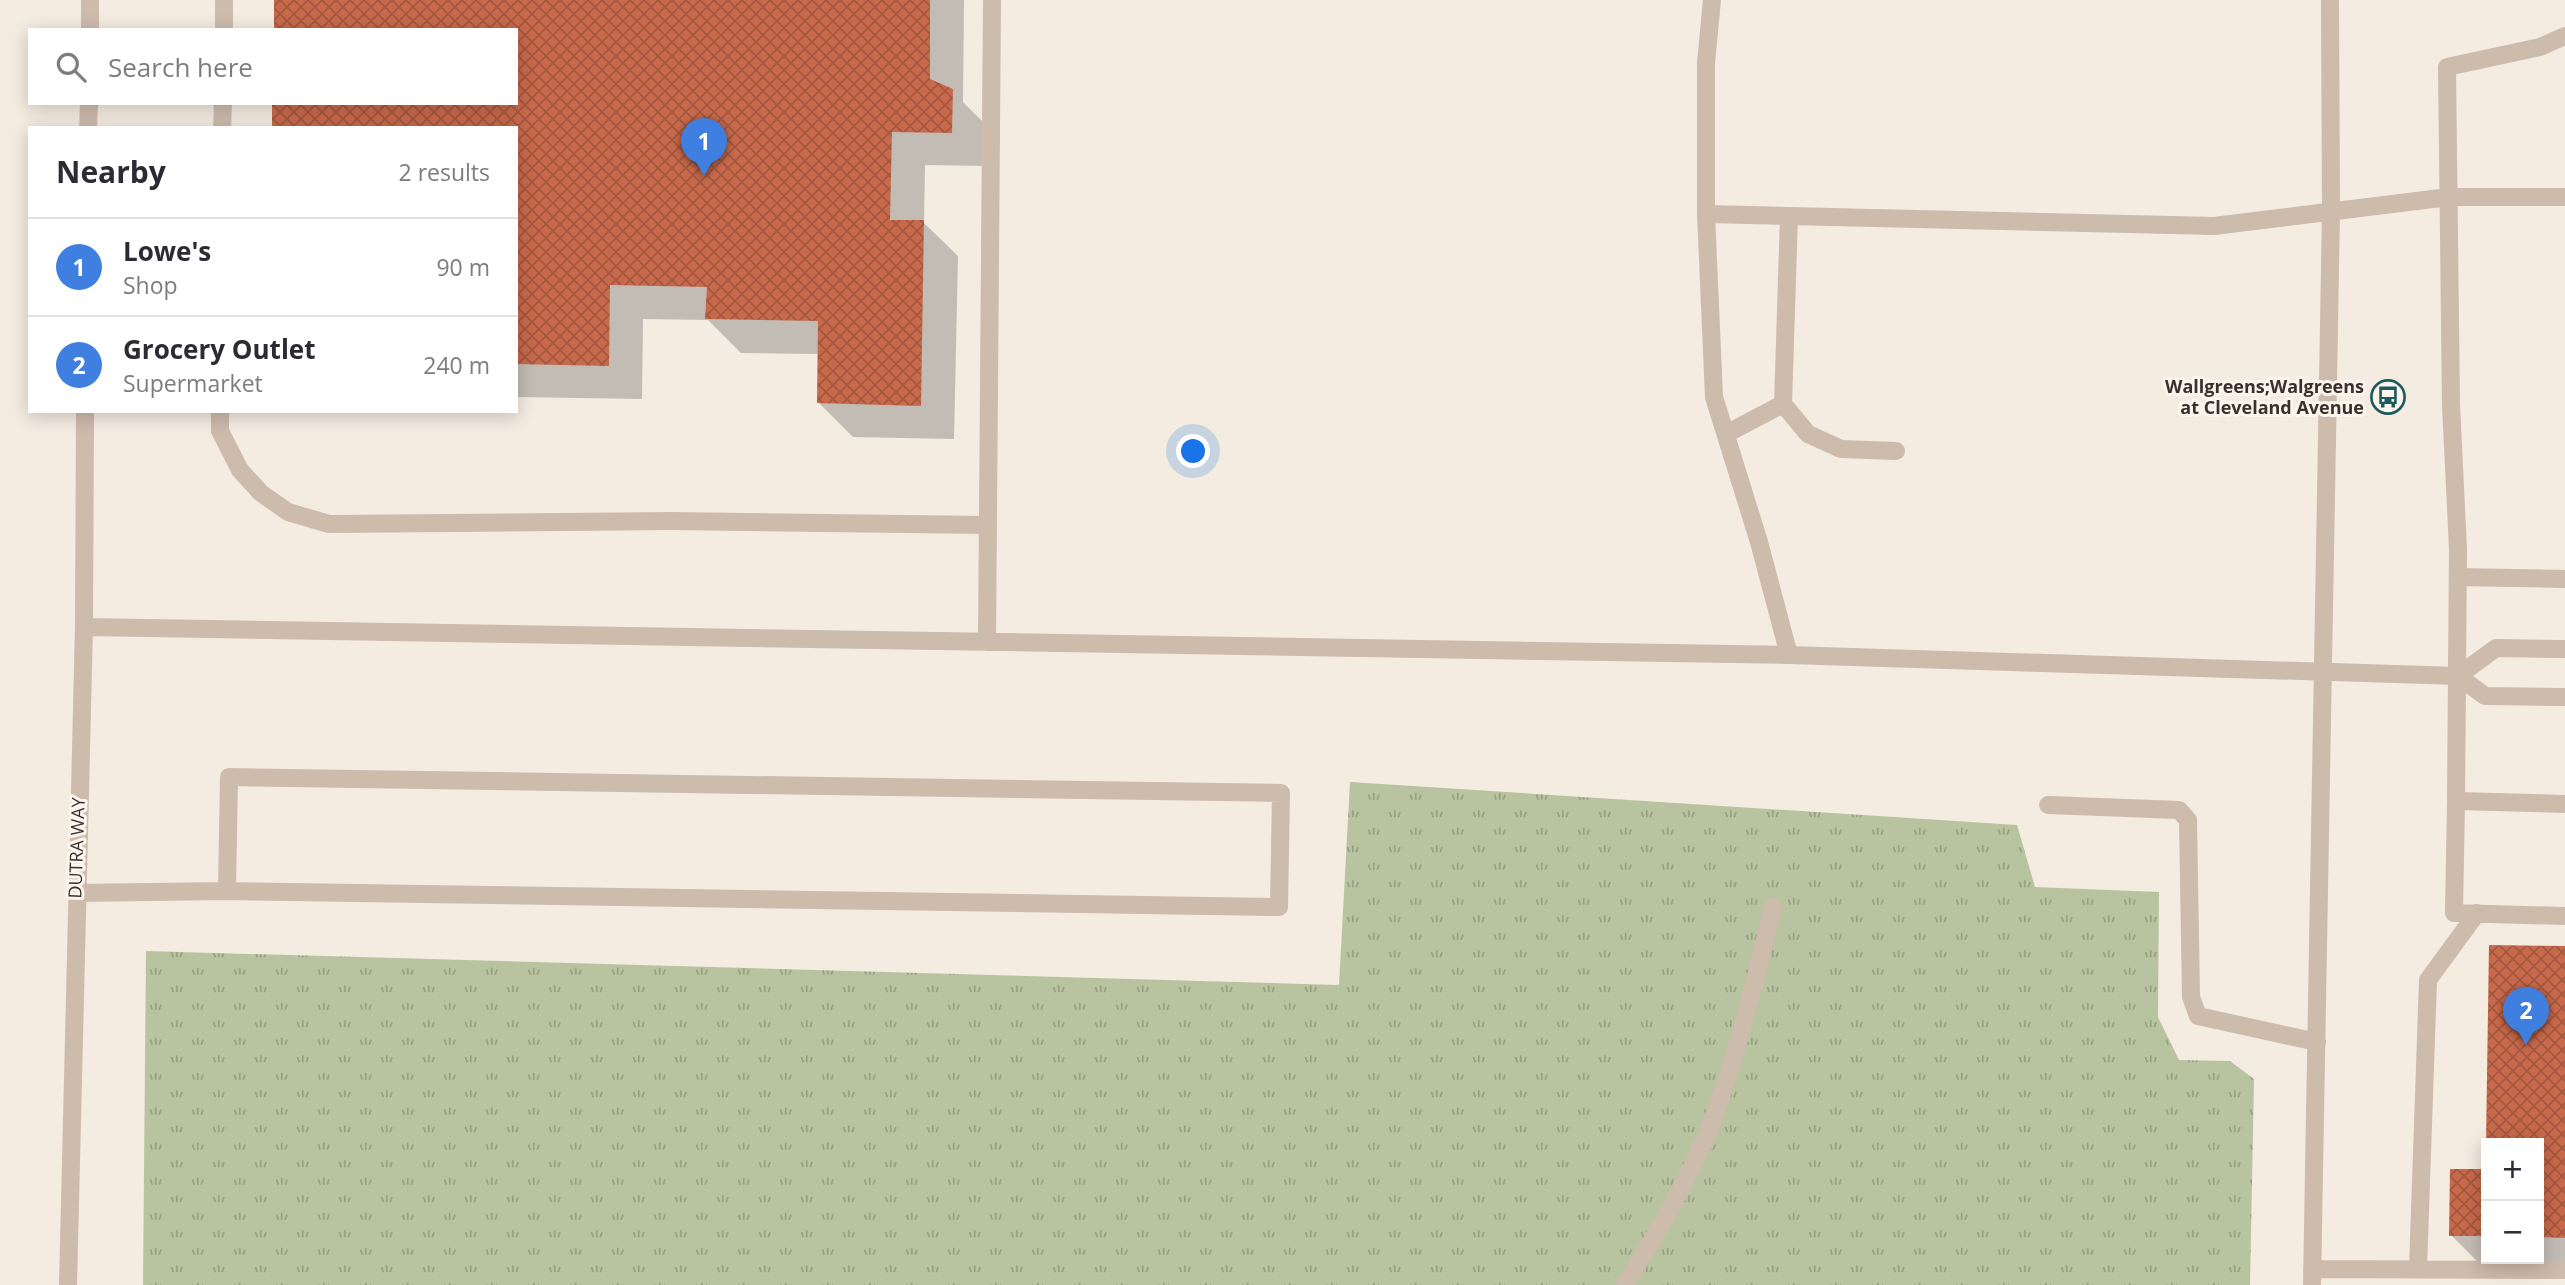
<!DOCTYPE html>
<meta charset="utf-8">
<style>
:root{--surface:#fff;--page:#f2f2f3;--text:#2b2b33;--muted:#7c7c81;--line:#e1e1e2;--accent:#b45309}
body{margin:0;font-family:"Open Sans",sans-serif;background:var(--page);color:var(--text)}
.controls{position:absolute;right:21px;bottom:21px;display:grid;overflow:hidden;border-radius:0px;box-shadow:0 4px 18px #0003}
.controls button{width:63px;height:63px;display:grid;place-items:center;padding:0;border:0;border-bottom:2px solid var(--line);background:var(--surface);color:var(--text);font:35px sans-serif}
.you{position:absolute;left:1194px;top:452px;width:24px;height:24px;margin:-18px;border:5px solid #fff;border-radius:50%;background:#1a73e8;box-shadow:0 0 0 10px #1a73e833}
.badge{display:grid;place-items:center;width:46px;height:46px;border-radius:50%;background:var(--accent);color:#fff;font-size:23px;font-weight:700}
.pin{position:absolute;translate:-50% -58px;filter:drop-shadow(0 2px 4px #0008)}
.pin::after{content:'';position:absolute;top:37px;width:24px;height:21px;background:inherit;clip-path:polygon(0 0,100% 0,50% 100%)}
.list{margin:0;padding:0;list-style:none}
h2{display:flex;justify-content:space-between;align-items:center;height:91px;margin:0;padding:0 28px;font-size:30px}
h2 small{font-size:23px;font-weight:400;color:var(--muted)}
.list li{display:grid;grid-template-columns:46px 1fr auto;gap:21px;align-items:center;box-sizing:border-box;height:98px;padding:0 28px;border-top:2px solid var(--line)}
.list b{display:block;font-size:26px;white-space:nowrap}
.list p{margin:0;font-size:23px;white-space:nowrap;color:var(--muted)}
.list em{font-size:23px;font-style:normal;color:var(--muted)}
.icon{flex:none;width:38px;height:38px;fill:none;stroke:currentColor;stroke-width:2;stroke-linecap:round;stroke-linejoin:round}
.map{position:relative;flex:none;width:2565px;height:1285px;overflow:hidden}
.search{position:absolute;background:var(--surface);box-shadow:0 4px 18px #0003;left:28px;top:28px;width:490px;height:77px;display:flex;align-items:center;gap:18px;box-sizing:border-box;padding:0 24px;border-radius:0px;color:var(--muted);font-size:26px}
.panel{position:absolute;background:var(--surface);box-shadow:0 4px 18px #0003;left:28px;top:126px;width:490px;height:287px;border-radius:0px}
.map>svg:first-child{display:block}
.grass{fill:url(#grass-tufts)}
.shadow{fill:#0003}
.building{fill:url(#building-cross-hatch)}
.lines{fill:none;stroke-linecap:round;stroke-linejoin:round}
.minor{stroke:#cdbbac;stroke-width:18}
.labels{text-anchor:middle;stroke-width:6;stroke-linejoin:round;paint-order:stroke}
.poi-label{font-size:18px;font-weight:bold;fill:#3b302b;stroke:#fbf5ee;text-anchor:end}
.street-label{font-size:18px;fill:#3b302b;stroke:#fbf5ee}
</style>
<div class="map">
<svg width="2565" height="1285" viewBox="0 0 2565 1285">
<defs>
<pattern id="grass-tufts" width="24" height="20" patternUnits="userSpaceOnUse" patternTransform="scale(1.75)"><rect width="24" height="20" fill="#b8c4a0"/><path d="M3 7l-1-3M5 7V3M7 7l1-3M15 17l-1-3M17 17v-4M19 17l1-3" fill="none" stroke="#97a083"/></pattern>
<pattern id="building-cross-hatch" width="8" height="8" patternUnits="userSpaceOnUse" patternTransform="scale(1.75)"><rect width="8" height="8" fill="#c8694b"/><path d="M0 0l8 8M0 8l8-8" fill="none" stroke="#a4573f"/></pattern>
</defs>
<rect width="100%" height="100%" fill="#f4ebe1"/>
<path class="grass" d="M1350,782L2017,825L2035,887L2159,892L2158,1017L2179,1060L2230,1061L2254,1079L2250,1285H143L146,951L1339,985Z"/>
<path class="shadow" d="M276,0H964L963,102L986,125V166L925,165L924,223L958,256L954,439L853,437L819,403L820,354L741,353L708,320L643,319L642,399L516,397V30Z
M2491,947L2565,948V1270L2485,1269L2451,1235L2452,1170L2486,1171V1259H2539V1143H2488Z"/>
<path class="building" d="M274,0H930V79L953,89L952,133L892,132L890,220H924L921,406L817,403L818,321L705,319L707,287L610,285L609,366L516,364V128H272V103H516V30H274Z
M2489,945L2565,946V1238L2539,1237V1143H2486Z
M2450,1169H2486V1236H2449Z"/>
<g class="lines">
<path class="minor" d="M1712,0L1706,63V214L1714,397L1759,542L1789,655
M90,30V0
M224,30V0
M2565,36L2540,47L2447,67L2451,405L2458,549L2456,801L2565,804
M88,128L89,103
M222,128L223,103
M1706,214L2214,226L2449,197H2565
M1783,404L1789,216
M220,411V431L240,470L261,493L288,512L329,524L671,521L988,525
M1726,434L1783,404L1808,434L1841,449L1896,451
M2458,577L2565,579
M84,627L1789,655L2458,676L2485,696L2565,697
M987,642L992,0
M2458,676L2496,648L2565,649
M2456,801L2454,913L2565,916
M2048,805L2179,810L2188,820L2191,997L2198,1016L2317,1042
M76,893L227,891L229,777L1281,793L1279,907L227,891
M2312,1269L2565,1270
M2418,1269L2428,980L2477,913
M68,1285L84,627L85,411
M1625,1285C1656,1234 1689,1181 1711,1124C1738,1054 1755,980 1773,907
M2312,1285L2331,212L2330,0"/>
</g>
<defs>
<g id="bus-ring" transform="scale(1.75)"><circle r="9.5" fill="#fbf5ee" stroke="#1f5a5e" stroke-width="1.5"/><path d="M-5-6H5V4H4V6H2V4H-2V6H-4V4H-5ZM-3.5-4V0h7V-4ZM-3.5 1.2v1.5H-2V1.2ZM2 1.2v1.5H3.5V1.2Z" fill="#1f5a5e"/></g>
</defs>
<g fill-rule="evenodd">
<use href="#bus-ring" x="2388" y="397"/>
</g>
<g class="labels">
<g class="poi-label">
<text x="2364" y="393">Wallgreens;Walgreens<tspan x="2364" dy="21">at Cleveland Avenue</tspan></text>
</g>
<g class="street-label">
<text transform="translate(77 848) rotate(-88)" y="6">DUTRA WAY</text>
</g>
</g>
</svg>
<div class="controls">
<button>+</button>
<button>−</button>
</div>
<div class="you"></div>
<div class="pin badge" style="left:704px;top:176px;background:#3f7fe0">1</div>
<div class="pin badge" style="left:2526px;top:1045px;background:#3f7fe0">2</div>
<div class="search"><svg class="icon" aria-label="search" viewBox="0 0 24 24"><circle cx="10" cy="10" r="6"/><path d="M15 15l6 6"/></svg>Search here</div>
<section class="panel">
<h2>Nearby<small>2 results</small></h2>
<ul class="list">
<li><span class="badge" style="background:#3f7fe0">1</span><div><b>Lowe's</b><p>Shop</p></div><em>90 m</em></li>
<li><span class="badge" style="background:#3f7fe0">2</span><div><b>Grocery Outlet</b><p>Supermarket</p></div><em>240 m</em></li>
</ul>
</section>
</div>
